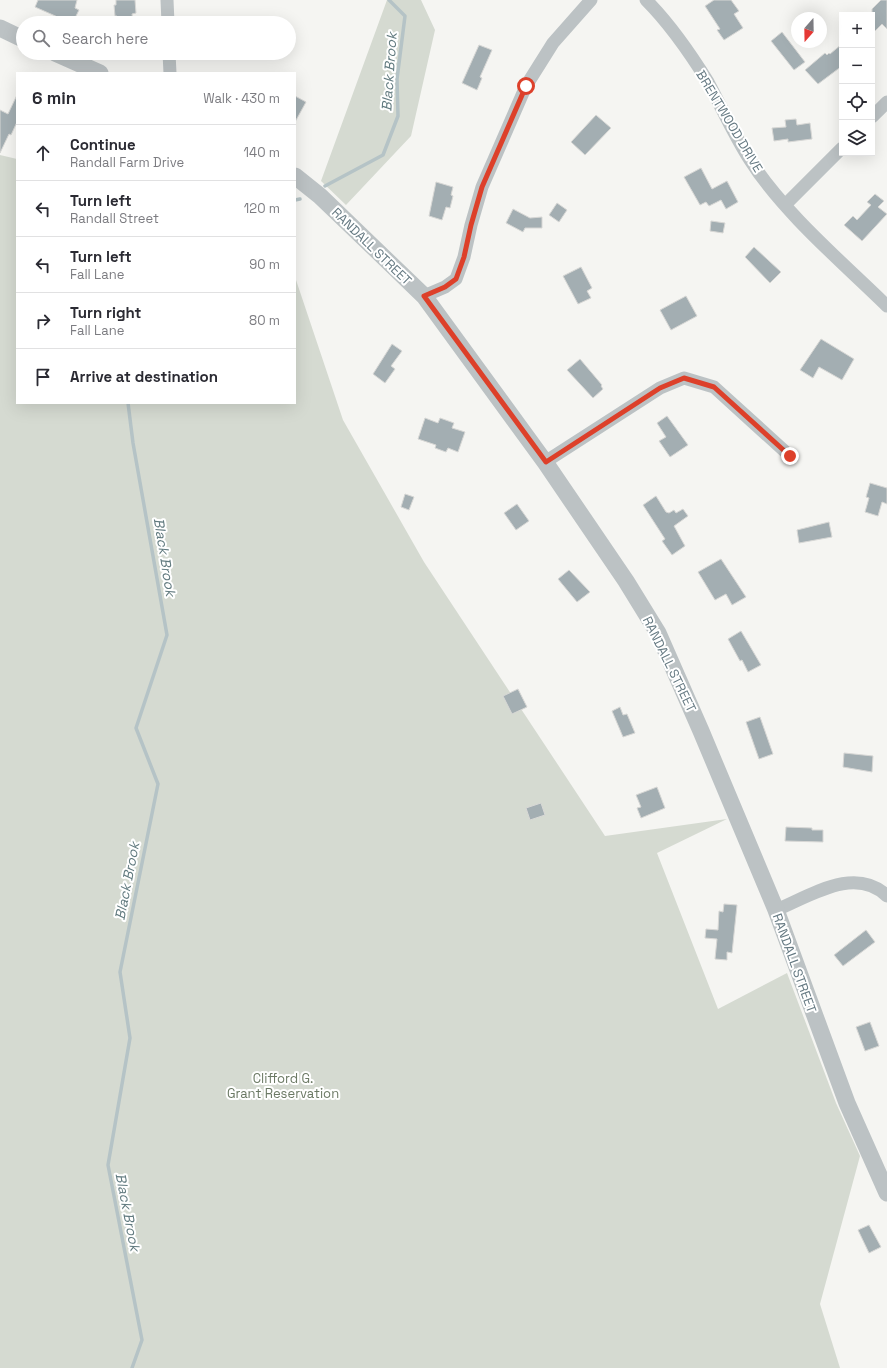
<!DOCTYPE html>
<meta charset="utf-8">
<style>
:root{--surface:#fff;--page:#f2f2f3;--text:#2b2b33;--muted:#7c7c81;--line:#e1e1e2}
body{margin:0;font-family:"Space Grotesk",sans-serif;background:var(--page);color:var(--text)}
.controls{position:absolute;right:12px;top:12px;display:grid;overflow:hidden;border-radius:0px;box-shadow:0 4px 16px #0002}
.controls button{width:36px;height:36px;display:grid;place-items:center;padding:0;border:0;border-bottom:1px solid var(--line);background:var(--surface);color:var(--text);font:20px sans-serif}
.compass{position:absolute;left:791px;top:12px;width:36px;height:36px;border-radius:50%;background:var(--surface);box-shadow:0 4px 16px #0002;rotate:200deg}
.stop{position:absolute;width:12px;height:12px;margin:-9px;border:3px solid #dd402a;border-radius:50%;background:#fff}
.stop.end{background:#dd402a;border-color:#fff;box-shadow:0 1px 4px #0008}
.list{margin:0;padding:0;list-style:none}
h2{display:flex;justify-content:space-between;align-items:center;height:52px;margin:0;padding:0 16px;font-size:17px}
h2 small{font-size:13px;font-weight:400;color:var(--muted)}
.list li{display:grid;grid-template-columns:26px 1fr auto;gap:12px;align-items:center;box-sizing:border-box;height:56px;padding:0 16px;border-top:1px solid var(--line)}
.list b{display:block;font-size:15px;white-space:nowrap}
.list p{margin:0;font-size:13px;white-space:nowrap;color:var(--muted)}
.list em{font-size:13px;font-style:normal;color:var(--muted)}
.icon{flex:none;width:22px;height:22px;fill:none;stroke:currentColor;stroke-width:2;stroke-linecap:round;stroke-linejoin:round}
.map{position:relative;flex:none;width:887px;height:1368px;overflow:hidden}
.search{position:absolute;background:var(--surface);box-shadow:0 4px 16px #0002;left:16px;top:16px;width:280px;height:44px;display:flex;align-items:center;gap:10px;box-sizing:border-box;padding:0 14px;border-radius:22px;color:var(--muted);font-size:15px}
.panel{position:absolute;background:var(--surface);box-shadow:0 4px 16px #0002;left:16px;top:72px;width:280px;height:332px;border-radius:0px}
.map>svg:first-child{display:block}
.green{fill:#d5dad1}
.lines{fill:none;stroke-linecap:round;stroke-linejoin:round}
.stream{stroke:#b5c3c6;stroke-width:3.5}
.building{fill:#a3aeb2;stroke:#d7d7d5}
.minor{stroke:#bcc2c4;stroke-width:13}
.tertiary{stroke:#bcc2c4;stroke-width:17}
.route{stroke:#dd402a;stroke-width:5}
.labels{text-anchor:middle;stroke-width:4;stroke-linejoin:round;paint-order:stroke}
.street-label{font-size:13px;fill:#657982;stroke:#fff}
.park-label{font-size:13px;fill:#6b7964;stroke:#fff}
.water-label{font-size:14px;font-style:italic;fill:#617a7f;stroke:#fff}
</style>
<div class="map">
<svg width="887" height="1368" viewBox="0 0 887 1368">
<rect width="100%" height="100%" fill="#f5f5f2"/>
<path class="green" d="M387,0H421L435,30L411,136L346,205L321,181Z
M0,155L17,159V403H295V277L343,420L424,562L605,836L727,819L657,853L718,1009L787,973L836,1103L860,1156L820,1304L840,1368H0Z"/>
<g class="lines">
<path class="stream" d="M325,186L383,155L398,116L397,79L405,16L389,0
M295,200L300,199
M128,403L133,443L167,635L136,728L158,784L120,972L130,1038L108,1165L142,1340L132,1368"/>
</g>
<path class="building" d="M38,0H77L75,8L79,10L74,20L70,19L69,22L35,7Z
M116,0H135L136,13L132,14L133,23H118L117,16H115L114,5H116Z
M714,0H731L739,11L734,14L743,28L724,40L717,30L720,29L705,6Z
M881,0H887V29L882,24L872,34V9Z
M782,32L805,62L794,70L771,41Z
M842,44V66L818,84L805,70L825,53L827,55L829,53L830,54Z
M479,45L492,50L480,77L482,78L477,90L462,83Z
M17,95V122L11,135L9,134L0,153V110L8,114Z
M295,96L306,102L295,122Z
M596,115L611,128L585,155L571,142Z
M796,119L797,125L810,123L812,139L788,142V139L774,141L772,128L786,127L785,120Z
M701,168L712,189L727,181L738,202L726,209L721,200L709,206L706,202L700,205L684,177Z
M436,182L453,187L451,195L453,196L450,208L446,207L442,220L429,216Z
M875,194L884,201L878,207L887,214L862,241L844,225L853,216L857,220L871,205L867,202Z
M557,203L567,210L559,222L549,215Z
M513,209L530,218L542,217V228H525L523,232L506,223Z
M711,221L725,223L723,233L710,231Z
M754,247L781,272L770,283L745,257Z
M581,267L592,288L587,291L591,298L578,304L563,276Z
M686,296L697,316L671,330L660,310Z
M821,339L854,359L842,380L819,367L813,378L800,370Z
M392,344L402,351L391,366L395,369L385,383L373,374Z
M580,359L602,385L601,386L603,389L593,398L567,370Z
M667,416L688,445L670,457L659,441L666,437L657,423Z
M425,418L438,423L440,418L454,423L452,428L465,432L458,452L448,448L446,452L435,448L436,445L418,439Z
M870,483L887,488V504L882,502L878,516L865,512L869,498L866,497Z
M405,494L414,497L409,510L401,507Z
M656,496L666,512L669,513L674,510L676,513L683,509L688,516L674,526L685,546L672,555L662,541L665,539L643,505Z
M517,504L529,521L516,530L504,513Z
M829,522L832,537L799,543L797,530Z
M721,559L746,597L732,605L726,594L715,600L698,572Z
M569,570L590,592L577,602L558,579Z
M741,631L761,665L748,672L742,660L740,661L728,639Z
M518,689L527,707L512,714L503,696Z
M620,707L623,715L627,714L635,733L623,737L612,711Z
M760,717L773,754L759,759L746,722Z
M844,753L873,756L872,772L843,767Z
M657,787L665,808L641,818L637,808L641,807L636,795Z
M541,803L545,815L530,820L526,808Z
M786,827L812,828V830H823V842L785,841Z
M724,904L737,905L732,953L727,952V960L715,959L717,939L705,938L706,929L718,930L719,911L723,912Z
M866,930L875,942L843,966L834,955Z
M870,1022L879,1046L865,1051L856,1027Z
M869,1225L881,1247L869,1253L858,1230Z"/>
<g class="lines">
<path class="minor" d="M167,0L168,23
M646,0C670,24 690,53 708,82C722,108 734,135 750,160C783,212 842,262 887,306
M169,53L170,73
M872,117L887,102
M785,205L842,148
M424,296L445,287L456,279L464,257L471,225L482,187L526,86L553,43L591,0
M545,462L660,388L684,378L714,387L790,456
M776,910C810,896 855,865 887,896"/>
<path class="tertiary" d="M0,28L23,39
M55,53L100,73
M295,176L320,196L424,296L545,462L626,581L658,633L701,731L776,910L847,1103L887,1193"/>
</g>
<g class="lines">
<path class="route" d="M526,86L482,187L471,225L464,257L456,279L445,287L424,296L546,462L660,388L684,378L714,387L790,456"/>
</g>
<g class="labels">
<g class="street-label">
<text transform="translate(730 121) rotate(59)" y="5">BRENTWOOD DRIVE</text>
<text transform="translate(372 246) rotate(44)" y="5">RANDALL STREET</text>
<text transform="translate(670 664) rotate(64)" y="5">RANDALL STREET</text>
<text transform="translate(795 963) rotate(70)" y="5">RANDALL STREET</text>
</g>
<g class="park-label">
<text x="283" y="1083">Clifford G.<tspan x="283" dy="15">Grant Reservation</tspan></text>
</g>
<g class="water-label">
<text transform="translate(389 72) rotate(-86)" y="5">Black Brook</text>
<text transform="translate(165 557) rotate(81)" y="5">Black Brook</text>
<text transform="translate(127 881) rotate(-79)" y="5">Black Brook</text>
<text transform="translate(128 1212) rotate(79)" y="5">Black Brook</text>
</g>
</g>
</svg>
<div class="controls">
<button>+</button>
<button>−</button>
<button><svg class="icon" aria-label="locate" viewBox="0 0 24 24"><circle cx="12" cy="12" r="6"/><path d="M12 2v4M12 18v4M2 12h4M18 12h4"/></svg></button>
<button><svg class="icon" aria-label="layers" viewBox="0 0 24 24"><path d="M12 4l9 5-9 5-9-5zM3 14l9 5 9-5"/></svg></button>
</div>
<svg class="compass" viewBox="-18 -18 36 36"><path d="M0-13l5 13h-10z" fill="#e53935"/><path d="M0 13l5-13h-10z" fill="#7c7c81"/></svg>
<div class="stop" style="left:526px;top:86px"></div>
<div class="stop end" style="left:790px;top:456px"></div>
<div class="search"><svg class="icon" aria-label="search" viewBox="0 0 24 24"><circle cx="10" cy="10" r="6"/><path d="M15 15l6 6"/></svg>Search here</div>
<section class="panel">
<h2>6 min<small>Walk · 430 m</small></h2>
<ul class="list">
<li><svg class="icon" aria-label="ahead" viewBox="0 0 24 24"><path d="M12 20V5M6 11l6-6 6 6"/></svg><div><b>Continue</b><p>Randall Farm Drive</p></div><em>140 m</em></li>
<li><svg class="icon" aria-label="left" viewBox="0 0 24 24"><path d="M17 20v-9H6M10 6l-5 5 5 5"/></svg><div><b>Turn left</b><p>Randall Street</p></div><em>120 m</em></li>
<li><svg class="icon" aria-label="left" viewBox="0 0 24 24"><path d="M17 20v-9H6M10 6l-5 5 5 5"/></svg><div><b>Turn left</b><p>Fall Lane</p></div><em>90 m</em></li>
<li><svg class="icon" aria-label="right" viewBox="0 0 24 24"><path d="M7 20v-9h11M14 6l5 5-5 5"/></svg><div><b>Turn right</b><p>Fall Lane</p></div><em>80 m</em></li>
<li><svg class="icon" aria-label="arrive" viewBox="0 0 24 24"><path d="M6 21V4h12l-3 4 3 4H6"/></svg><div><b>Arrive at destination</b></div></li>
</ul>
</section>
</div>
